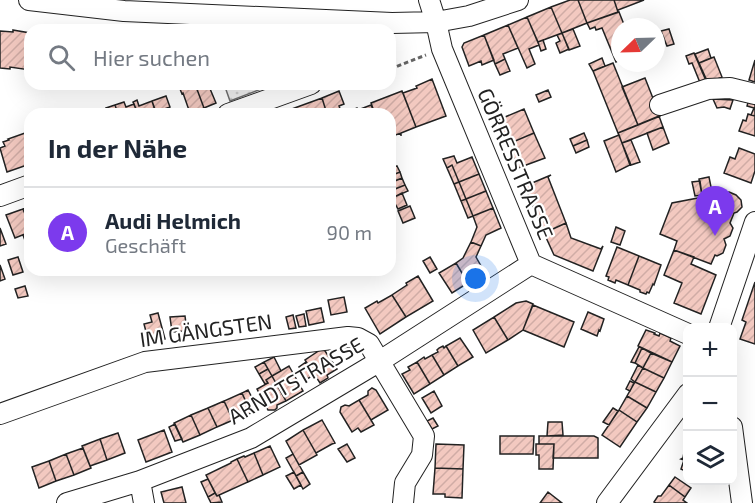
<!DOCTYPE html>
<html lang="de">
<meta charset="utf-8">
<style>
:root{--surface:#fff;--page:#f2f2f3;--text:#1f2937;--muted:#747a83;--line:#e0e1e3;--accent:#7c3aed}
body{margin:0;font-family:"Exo 2",sans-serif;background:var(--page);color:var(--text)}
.controls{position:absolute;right:18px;bottom:18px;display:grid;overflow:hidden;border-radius:12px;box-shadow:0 6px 24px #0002}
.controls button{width:54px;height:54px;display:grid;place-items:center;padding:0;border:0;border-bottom:2px solid var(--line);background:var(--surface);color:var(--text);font:30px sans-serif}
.compass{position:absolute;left:611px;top:18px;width:54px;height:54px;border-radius:50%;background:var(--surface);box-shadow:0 6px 24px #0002;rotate:247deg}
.you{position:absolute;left:476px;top:279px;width:21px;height:21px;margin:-15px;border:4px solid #fff;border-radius:50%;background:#1a73e8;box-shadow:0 0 0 9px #1a73e833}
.badge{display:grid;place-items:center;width:39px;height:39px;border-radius:50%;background:var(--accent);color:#fff;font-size:20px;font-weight:700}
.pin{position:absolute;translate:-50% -50px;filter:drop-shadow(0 2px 3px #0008)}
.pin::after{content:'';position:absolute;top:32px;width:21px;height:18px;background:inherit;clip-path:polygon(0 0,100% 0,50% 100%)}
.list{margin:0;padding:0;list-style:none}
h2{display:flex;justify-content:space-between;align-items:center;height:78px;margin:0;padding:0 24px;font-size:26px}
h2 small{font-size:20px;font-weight:400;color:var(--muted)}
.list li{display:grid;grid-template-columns:39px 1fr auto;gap:18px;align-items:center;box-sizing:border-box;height:90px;padding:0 24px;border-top:2px solid var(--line)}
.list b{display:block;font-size:22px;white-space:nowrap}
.list p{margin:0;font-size:20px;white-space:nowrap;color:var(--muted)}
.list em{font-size:20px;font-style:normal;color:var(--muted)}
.icon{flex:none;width:33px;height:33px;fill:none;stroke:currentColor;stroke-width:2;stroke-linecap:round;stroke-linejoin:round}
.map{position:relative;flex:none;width:755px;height:503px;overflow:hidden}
.search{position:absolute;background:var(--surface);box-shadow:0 6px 24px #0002;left:24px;top:24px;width:372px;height:66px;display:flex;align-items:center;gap:15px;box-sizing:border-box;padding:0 21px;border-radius:18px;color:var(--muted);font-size:22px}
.panel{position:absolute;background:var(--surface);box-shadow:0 6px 24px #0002;left:24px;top:108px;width:372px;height:168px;border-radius:18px}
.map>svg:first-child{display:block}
.grass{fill:url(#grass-dots);stroke:#6f6f6f;stroke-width:1.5}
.building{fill:url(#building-hatch);stroke:#222;stroke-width:1.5}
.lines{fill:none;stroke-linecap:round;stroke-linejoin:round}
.minor-casing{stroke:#222;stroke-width:22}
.path{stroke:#646464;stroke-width:3;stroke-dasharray:4.5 3;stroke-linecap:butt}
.minor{stroke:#fff;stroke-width:20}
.labels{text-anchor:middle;stroke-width:4.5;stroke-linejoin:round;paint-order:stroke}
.street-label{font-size:21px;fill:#222;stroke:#fff}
</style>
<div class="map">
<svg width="755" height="503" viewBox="0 0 755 503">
<defs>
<pattern id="grass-dots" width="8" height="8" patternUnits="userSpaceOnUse" patternTransform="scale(1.5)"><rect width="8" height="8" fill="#eee"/><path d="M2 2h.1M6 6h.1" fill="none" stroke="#ccc" stroke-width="1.8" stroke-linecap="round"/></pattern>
<pattern id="building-hatch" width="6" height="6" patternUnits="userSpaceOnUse" patternTransform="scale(1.5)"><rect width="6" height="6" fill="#f3c9c0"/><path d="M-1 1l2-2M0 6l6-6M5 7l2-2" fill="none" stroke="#d0aca5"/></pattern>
</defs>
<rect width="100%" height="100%" fill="#fff"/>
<path class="grass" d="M206,24L358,30H208Z
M224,84H274L230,101Z"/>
<path class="building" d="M570,0H578L587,23L562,33L551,7Z
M578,0H614L618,12L587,23Z
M614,0H644L618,10V12Z
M551,7L562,33L538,42L527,17Z
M619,12L625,27H620V60L616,62L602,28L596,30L595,27L590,29L587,23Z
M527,17L539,45L529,49L535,64L527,68L508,25Z
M508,25L518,48L503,54L505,59L495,64L484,35Z
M573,29L580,46L569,50L562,33Z
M669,29L674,44L667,46L661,31Z
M13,30L30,33V70L10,67V69L0,68V31L13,32Z
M562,33L569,49L560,53L556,43L560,41L557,35Z
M484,35L494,60L482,65L481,61L469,66L462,47L464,43Z
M543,40L546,49L541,51L538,42Z
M708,49L711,58L699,63L695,54Z
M694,53L707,83L701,85L692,63L689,64L686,56Z
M714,57L722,77L708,83L699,63Z
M602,58L605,66L593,71L589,64Z
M505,59L510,71L500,75L495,64Z
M755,60V82L749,80Z
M613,63L638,125L618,133L593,71Z
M645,78L660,116L638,125L622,87Z
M432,79L446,116L416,127L403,93L417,88L416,86Z
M178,84H195L204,108L190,113L183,93L182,94Z
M195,84H208L216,103L204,108Z
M548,90L551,97L539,102L536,95Z
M339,91L344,104L339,106L342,114H327L322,98Z
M402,91L416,127L401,133V136V133L390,137V114H375L371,103Z
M166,96L170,107L156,112L152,101Z
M750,96L755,97V116L751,115L754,108L747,106Z
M322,98L327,114H290L289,110Z
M713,99L733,100L730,109L724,107L717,108Z
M137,100L139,106L152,101L156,114H138L133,102Z
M124,102L126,107L134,104L138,114H118L115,105Z
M115,105L118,114H109L106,108Z
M371,105L375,114H343L357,108L358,110Z
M524,109L534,133L508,144L498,120Z
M748,114L755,116V136L739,131L743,120L746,121Z
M659,116L663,127L622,143L618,133Z
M663,127L669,143L653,150L647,133Z
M28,132L29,134L30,133V164L7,172L0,148L5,146L3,142L9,140L8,139Z
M534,133L545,158L518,168L508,144Z
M584,133L587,140L573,146L570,139Z
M619,135L630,165L616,172L604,141Z
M587,140L589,147L576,153L573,146Z
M631,140L640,162L631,165L622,143Z
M739,148L755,154V171L751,183L724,173L730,157L735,159Z
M454,156L457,163L472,157L479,174L459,182L452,165L447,168L443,159Z
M452,165L459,182L454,184L447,168Z
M397,166L400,172L390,176V168Z
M400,172L402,178L390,183V176Z
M479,174L486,191L466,199L459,182Z
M551,175L548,177L566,223L544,233L525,186Z
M709,177L712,192L702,195L699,179Z
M402,178L405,185L390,191V183Z
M700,181L702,195L695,196L692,182Z
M459,182L466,199L461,201L454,184Z
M405,185L408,191L392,198L390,191Z
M486,191L493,208L473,216L466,199Z
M729,192L736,195L741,200L742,207L737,212L734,213L730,223L733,228L730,236L724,239L726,245L723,253L717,256L715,255L711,264L674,250L677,241L660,234L672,203Z
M402,193L407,205L398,209L392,198Z
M466,199L473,216L468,218L461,201Z
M410,206L415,218L403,223L398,211Z
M30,207V227L23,209Z
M493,208L501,228L486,235L481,246L471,242L477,227L473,216Z
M23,209L30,227V232L15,238L6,215Z
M566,223L571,238L601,249L603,246L593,271L554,255L544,233Z
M616,227L625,231L620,245L611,242Z
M0,228L6,244L0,246Z
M30,232V245L27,246L23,235Z
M471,242L481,246L476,257L485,273L468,283L456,263L463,258Z
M617,247L639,256L628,285L616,280L615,283L608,280L609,277L606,276Z
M674,250L694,257L691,264L716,275L701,314L674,303L682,283L664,275Z
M639,256L661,265L654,285L653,284L649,293L647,292L646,294L640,292V290L628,285Z
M18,257L23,272L13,275L8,260Z
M430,257L437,269L430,273L423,261Z
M456,263L468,283L452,293L439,273Z
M0,265L5,279L0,281Z
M418,276L433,301L406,317L392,295L407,285L406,283Z
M755,282V344L740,339L746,322L742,320Z
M25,286L28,296L18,298L15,289Z
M392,295L406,317L380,334L365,308L377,301L378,303Z
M344,297L347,312L331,315L328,300Z
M526,301L533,304L523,330L508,340L494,317L516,303Z
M533,305L574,322L564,347L523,330Z
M321,308L324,322L309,325L306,311Z
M588,312L604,319L600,331L599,330L597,336L581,329Z
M158,313L165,339L149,343L144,324L152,322L150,315Z
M304,314L306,326L299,327L296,316Z
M293,315L296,328L289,329L286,317Z
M185,316L187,331L172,332L170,317Z
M494,317L508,340L486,353L473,330Z
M646,330L655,333L654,334L659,336L660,333L671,338L670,341L680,346L672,362L638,346Z
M460,338L473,357L458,366L446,346Z
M443,346L444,348L446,346L458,366L444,375L432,355L438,352L437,350L439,348Z
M639,347L642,348L635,363L631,362Z
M323,348L337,369L327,375L328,378L320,383L305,360Z
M642,348L651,353L643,368L635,363Z
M651,353L672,362L664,378L643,368Z
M432,355L444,375L430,384L417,362L424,357L425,359Z
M274,357L281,371L272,376L264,362Z
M264,362L268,369L259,374L255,367Z
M306,362L314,375L307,379L299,367Z
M417,362L430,384L414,394L402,374L410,370L408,367Z
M638,365L643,368L635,382L631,379Z
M289,366L303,391L286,401L272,376Z
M643,368L664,378L656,392L635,382Z
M268,369L272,376L266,380L268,383L265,384L259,374Z
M272,376L286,401L277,405V408L275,410H268L257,389L268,383L266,380Z
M630,381L634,383L630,391L626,389Z
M635,382L656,392L647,408L627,396Z
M372,388L376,390L388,410L371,420L359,400L368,395V391Z
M248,390L258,409L251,413L242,393Z
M434,391L442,406L431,413L422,398Z
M242,393L251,413L233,420L224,401Z
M627,396L647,408L637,422L619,410Z
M359,400L374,425L361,432L358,428L352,432L340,412L341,407L345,405L349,406Z
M224,401L233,420L217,427L208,408Z
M208,408L217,427L200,435L191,415Z
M613,408L618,411L609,425L603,422Z
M619,410L637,422L620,447L602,435Z
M191,415L200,435L183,442L174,423Z
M433,418L438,426L432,429L427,421Z
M322,420L335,443L332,444L316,453L303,430Z
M548,422H562L563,435L547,436Z
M175,424L182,439L175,441L169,427Z
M164,430L172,452L146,462L138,440Z
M303,430L317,455L299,465L286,441Z
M118,433L125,453L107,460L100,439Z
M500,436H534L533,454H500Z
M539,436H594L598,438V458H553L554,444H539Z
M100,439L107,460L90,466L82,446Z
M347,444L355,458L347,462L338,449Z
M436,444L464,445L463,469L435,468Z
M536,444H554L553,469H539V455H536Z
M270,446L280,467L263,475L254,453Z
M685,447L688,449V472L681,469L684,460L681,459L683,458Z
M83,448L91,468L74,475L66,454Z
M254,453L263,475L248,482L237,459L244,456L245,457Z
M66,454L74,475L56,481L49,461Z
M293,454L303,472L296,476L286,458Z
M237,459L248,482L217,496L206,475L231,463V462Z
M49,461L56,481L39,488L32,467Z
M435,468L463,469L462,498L445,497V494H433Z
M294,472L301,485L294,489L286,476Z
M303,472L310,484L303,489L296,476Z
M675,477L691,488L685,497L669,485Z
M208,479L215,493L208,497L201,482Z
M669,485L685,497L683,500L687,503H656L654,502L658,496H661Z
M182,487L186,503H164L161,492Z
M548,492L562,503H540Z
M215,493L217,496L219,495L222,502L211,503L208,497Z"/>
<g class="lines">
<g class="minor-casing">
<path id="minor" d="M29,0L124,11L392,23L436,22L469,16L518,0
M429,0L436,22L442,49L531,264L688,334
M660,105L708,89L730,88L755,94
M228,114L311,84
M0,196L30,185
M719,328L755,222
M0,414L145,362L348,337L358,338L369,344L424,436L422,455L405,483L403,503
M732,427L742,503
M140,481L144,503
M67,503L140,481L251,438L380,361L531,264
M607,503L688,394"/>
</g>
<path class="path" d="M390,69L426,55"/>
<use href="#minor" class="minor"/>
</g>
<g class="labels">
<g class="street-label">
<text transform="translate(515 164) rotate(67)" y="7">GÖRRESSTRASSE</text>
<text transform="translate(206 331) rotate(-8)" y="7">IM GÄNGSTEN</text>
<text transform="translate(296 381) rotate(-30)" y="7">ARNDTSTRASSE</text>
</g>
</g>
</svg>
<div class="controls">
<button>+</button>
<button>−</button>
<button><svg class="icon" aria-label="layers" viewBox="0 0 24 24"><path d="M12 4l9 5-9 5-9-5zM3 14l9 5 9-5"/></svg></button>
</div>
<svg class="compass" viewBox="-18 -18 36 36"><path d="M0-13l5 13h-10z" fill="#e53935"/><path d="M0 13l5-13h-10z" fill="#747a83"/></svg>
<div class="you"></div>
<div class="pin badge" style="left:715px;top:236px">A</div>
<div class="search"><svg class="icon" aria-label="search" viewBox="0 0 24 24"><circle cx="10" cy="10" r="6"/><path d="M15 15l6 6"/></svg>Hier suchen</div>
<section class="panel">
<h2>In der Nähe<small></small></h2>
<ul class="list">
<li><span class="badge">A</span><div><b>Audi Helmich</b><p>Geschäft</p></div><em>90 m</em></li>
</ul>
</section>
</div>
